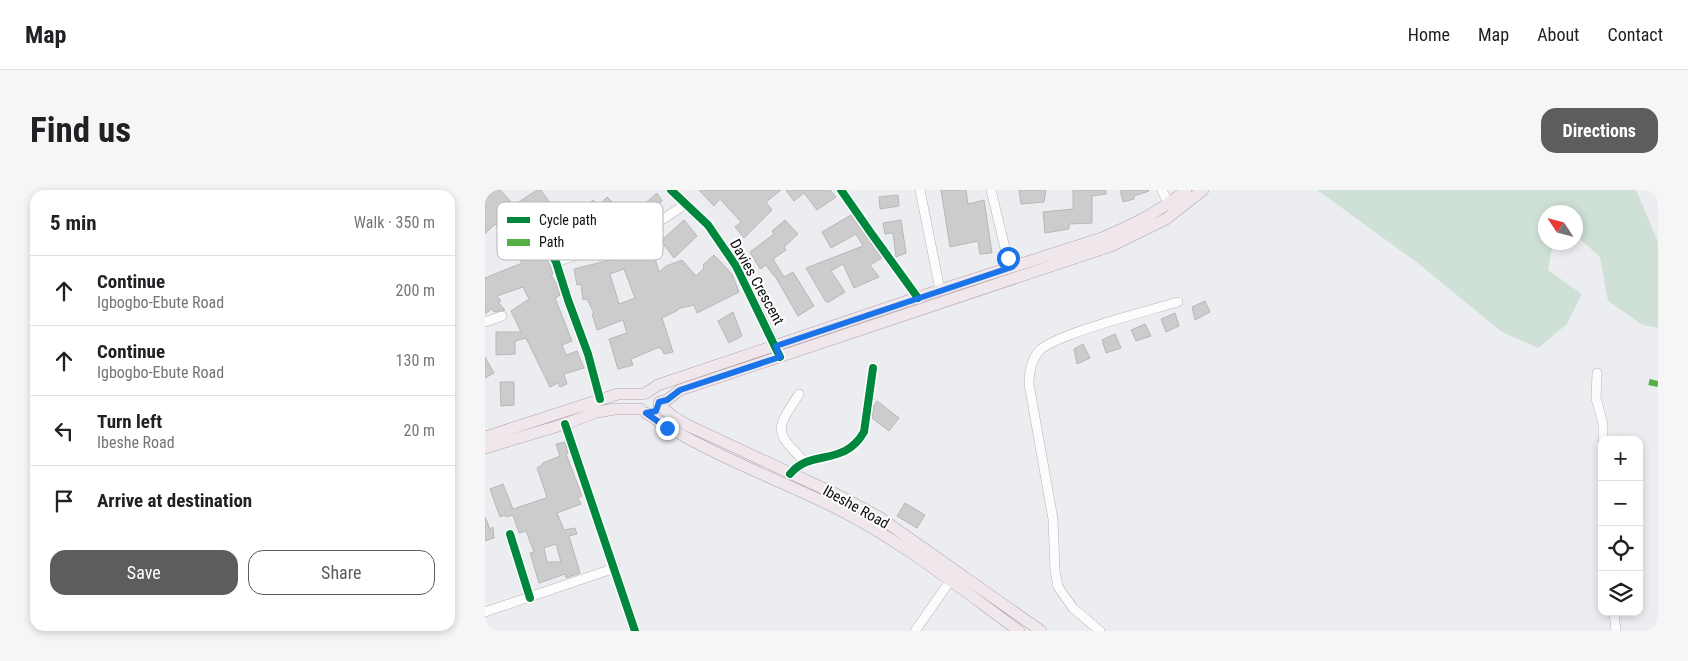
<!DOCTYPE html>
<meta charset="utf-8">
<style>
:root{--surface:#fff;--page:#f6f6f6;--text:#202124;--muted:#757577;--line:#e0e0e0;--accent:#5c5d5f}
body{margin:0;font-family:"Roboto Condensed",sans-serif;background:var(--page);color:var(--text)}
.controls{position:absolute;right:15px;bottom:15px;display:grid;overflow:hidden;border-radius:10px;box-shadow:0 2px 8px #0003}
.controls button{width:45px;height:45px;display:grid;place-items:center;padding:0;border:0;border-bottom:1px solid var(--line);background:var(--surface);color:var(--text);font:25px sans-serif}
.compass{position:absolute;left:1053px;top:15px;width:45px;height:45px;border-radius:50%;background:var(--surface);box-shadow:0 2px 8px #0003;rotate:306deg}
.stop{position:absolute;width:15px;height:15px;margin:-11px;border:4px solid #1a73e8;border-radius:50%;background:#fff}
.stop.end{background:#1a73e8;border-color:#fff;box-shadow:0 1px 5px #0008}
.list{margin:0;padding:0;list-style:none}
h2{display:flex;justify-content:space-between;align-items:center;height:65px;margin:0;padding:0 20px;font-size:21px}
h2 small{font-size:16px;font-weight:400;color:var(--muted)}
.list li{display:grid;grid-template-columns:32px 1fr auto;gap:15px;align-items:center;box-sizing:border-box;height:70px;padding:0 20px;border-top:1px solid var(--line)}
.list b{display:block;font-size:19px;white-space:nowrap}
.list p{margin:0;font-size:16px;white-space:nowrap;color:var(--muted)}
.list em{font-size:16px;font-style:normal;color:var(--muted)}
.actions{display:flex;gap:10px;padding:15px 20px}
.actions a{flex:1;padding:11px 0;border:1px solid var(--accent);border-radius:15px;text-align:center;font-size:18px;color:var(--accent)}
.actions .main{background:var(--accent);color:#fff}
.icon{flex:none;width:28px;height:28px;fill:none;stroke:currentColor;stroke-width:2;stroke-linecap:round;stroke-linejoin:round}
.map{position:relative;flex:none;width:1173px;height:441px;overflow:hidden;border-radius:15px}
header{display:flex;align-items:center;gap:30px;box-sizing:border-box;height:70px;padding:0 25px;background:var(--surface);border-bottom:1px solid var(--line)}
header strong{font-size:24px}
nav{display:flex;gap:28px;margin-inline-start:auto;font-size:18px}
.intro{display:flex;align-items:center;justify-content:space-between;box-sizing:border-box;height:120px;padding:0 30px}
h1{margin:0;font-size:35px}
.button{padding:12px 22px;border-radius:15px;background:var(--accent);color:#fff;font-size:18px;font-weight:700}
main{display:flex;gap:30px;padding:0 30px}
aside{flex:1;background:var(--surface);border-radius:15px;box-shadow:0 2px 8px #0003}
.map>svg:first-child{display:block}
.green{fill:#cfe1d6}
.building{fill:#cccccd;stroke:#b7b7b7;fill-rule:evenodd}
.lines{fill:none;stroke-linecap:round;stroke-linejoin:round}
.minor-casing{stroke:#b5b5b8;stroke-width:10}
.major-casing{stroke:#b0a4ad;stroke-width:12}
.minor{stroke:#fcfcfd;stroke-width:9}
.major{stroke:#efe7ec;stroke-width:11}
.quiet{stroke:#54b044;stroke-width:6;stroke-dasharray:12 6;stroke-linecap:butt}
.cycleway-casing{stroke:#fff;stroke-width:11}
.cycleway{stroke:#00873e;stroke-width:8}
.route{stroke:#1a73e8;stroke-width:6}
.labels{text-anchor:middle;stroke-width:4;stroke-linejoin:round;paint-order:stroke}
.street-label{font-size:15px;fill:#0e0f10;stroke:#fff}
.key{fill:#fff;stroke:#b7b7b7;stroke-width:1}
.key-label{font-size:14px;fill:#0e0f10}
</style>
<header>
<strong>Map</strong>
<nav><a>Home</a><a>Map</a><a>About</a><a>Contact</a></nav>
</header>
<div class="intro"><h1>Find us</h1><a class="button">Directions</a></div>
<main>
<aside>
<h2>5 min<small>Walk · 350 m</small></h2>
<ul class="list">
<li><svg class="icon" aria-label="ahead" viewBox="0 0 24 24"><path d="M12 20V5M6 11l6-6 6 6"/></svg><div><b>Continue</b><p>Igbogbo-Ebute Road</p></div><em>200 m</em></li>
<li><svg class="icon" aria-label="ahead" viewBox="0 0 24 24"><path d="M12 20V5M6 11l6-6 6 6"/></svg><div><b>Continue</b><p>Igbogbo-Ebute Road</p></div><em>130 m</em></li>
<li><svg class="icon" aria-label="left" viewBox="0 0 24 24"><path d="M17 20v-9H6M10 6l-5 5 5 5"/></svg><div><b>Turn left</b><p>Ibeshe Road</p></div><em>20 m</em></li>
<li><svg class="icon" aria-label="arrive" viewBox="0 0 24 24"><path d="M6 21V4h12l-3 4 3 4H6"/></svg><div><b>Arrive at destination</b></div></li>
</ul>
<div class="actions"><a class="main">Save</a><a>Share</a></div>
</aside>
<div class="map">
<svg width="1173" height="441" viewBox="0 0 1173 441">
<rect width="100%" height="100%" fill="#ecedf1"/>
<path class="green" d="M832,0H1151L1173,52V138L1158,135L1123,111L1115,67L1096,50L1091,49L1090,22H1060V52L1068,53L1063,80L1097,104L1082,134L1053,158L1017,142L930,71Z"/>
<path class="building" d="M0,0H15L29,15L52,0H56L70,20L73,19L77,27L80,25L92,48L100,44L105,52L83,61L82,58L74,62L70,54L74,52L65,35L59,39L41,12L37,11L32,14V20L39,30L32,35L45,58L52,52L65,75L68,84L66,85L71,93L75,105L70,108L87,151L77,155L81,165L92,161L99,178L79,184L82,194L75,197L73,193L65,197L41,148L30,151V164L11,165V142H36L26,121L44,109L38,97L12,106L16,111L13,112L20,120L9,122L7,119L0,124V88L37,73L20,44L18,45L10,34L0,44Z
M214,0H296L281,12L287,20L259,48L250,37L256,32L235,9L229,16Z
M301,0H345L351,7L332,20L319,3L309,11Z
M456,0H481L483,14L499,10L507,63L495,64L493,51L465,57Z
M534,0H561L559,12L536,14Z
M588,0H621V4L607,6V33L584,34V39L560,43L558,22L588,19Z
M635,0H663L664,1L649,6V9L638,12Z
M172,3L177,11L150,35L144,27Z
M413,5L414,16L395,19L394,7Z
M122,7L134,19L121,31L119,29L110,38L95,21L108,10L114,15Z
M366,25L397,68L385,75L394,87L369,98L358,74L346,81L360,102L344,112H341L321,78L378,56L371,44L346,58L337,42Z
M199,30L212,46L189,68L176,51Z
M300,30L313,44L299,57L301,60L288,69L299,87L308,82L329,116L313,126L290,86H289L281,75L275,79L265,62L289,44L287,41Z
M416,30L421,63L411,67L408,43L400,44L398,33Z
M167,58L174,82L181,76L197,70L211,86L219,78L218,75L229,65L247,84L254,102L212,123L209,115L192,119L193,120L177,128L188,162L179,164L176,158H172L146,169L148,175L133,179L124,149L142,143L138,130L112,140L107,124L109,123L102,109L98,110L96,94L92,95L89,79L133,68V70ZM139,79L150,108L134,114L125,84Z
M720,111L725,122L710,130L707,117Z
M248,122L257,146L244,153L233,131Z
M690,123L694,136L681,142L676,129Z
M660,134L666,146L651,151L646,140Z
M630,144L636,158L621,163L617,150Z
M598,154L605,168L592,174L589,159Z
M0,167L9,183L0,188Z
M15,192H29V215L16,216Z
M392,211L414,228L404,241L387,228L389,215Z
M80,252L83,263L81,264L97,306L93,308L96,314L72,323L79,340L90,338L92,344L84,346L95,383L81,388L80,384L54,393L45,363L49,362L41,341L34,343L28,325L21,327L20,325L15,327L5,299L18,294L28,319L61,308L62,307L52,278L57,275L58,273L75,266L71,254ZM71,354L76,372H62L59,358Z
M420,313L440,325L432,338L412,326Z
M0,327L5,339L8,337L9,348L0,351Z"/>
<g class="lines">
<g class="minor-casing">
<path id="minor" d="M186,0L223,35L251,76L293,160
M356,0L386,43L433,108
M435,0L455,100
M506,0L521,62L527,77
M677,0L683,13
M38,17L71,72L83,110L103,164L115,209
M71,72L142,49L158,42L201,14
M0,132L17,126
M1112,183L1111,208L1118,234V250
M314,204C290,241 289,241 320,272
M80,234L150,441
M305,284C326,258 358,278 379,242L388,178
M25,344L45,408
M0,422L130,378
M1129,422L1131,441
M430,441L465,391
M615,441L588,418L573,397L570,380L568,329L544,194C544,182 547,168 556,159C565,152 577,148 587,144C622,131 658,122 693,112"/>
</g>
<g class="major-casing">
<path id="major" d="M161,203L173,195L455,100L617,48C647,35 676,21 701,0
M174,212L182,210L195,200L626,56L681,29L718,0
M174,215L189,227L202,235L357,307L394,327L556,441
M161,223C220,263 288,287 351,318C417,351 475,398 534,441
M0,247L133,204H158
M0,258L80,234L112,222L130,219H155"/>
</g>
<use href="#minor" class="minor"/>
<use href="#major" class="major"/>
<path class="quiet" d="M1164,192L1173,194"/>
<g class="cycleway-casing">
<path id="cycleway" d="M186,0L223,35L251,76L295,167
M356,0L386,43L433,108
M38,17L71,72L83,110L103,164L115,209
M80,234L150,441
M305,284C326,258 358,278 379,242L388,178
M25,344L45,408"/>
</g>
<use href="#cycleway" class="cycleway"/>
</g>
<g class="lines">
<path class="route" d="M182,238L161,223L171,221L174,212L182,210L195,200L295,167L291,156L527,77L523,68"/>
</g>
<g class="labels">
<g class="street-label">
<text transform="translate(272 92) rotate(61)" y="5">Davies Crescent</text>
<text transform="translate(371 317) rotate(29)" y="5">Ibeshe Road</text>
</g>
</g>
<rect x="12" y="12" width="166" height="58" rx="8" class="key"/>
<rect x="22" y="27" width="23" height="6" fill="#00873e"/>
<rect x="22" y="49" width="23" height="7" fill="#54b044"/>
<g class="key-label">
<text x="54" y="35">Cycle path</text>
<text x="54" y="57">Path</text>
</g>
</svg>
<div class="controls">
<button>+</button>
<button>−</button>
<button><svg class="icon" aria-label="locate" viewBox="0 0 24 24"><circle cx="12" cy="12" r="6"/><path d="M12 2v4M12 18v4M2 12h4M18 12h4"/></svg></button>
<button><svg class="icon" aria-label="layers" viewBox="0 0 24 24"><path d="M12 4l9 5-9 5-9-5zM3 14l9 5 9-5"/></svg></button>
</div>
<svg class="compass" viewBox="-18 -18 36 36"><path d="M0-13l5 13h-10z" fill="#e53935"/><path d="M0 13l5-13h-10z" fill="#757577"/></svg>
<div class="stop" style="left:523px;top:68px"></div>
<div class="stop end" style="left:182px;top:238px"></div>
</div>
</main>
